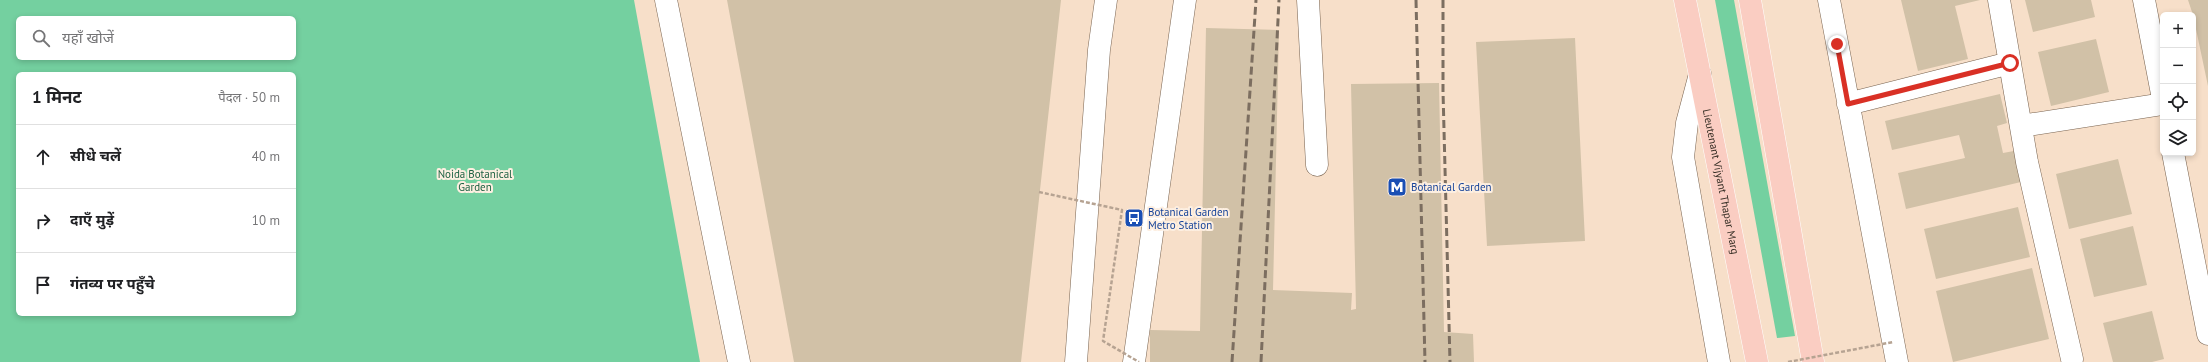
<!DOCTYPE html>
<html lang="hi">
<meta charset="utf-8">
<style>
:root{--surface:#fff;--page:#f2f2f2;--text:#202124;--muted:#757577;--line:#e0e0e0}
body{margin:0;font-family:"PT Sans","Noto Sans Devanagari",sans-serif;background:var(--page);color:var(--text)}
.controls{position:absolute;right:12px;top:12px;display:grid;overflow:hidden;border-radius:6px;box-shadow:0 2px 6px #0003}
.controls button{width:36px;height:36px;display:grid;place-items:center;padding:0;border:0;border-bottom:1px solid var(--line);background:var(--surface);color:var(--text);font:20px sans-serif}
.stop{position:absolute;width:12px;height:12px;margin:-9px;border:3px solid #d93025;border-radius:50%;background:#fff}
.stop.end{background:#d93025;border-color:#fff;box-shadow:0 1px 4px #0008}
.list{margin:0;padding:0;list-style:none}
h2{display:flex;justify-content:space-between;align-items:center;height:52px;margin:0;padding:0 16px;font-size:17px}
h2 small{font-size:13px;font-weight:400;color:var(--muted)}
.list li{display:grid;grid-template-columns:26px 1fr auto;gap:12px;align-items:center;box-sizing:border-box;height:64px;padding:0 16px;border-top:1px solid var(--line)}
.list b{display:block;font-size:15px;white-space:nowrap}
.list em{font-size:13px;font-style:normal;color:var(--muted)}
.icon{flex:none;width:22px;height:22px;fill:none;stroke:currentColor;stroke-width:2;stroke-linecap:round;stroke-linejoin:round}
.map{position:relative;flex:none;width:2208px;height:362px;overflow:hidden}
.search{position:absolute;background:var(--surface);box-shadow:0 2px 6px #0003;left:16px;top:16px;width:280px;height:44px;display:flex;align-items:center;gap:10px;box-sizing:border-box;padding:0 14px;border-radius:6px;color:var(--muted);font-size:15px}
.panel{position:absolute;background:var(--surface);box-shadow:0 2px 6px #0003;left:16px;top:72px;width:280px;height:244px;border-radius:6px}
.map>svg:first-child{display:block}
.green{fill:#74d0a0;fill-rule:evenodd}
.building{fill:#d1c1a7}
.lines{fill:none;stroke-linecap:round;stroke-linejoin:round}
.minor-casing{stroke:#796451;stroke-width:23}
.major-casing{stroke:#fff;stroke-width:23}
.minor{stroke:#fff;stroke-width:22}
.major{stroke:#facdc2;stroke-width:22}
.rail{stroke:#7c6e60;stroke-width:3;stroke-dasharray:8 4;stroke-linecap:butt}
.path-bridge{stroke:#b6a392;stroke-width:2.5;stroke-dasharray:4 2;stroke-linecap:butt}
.route{stroke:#d93025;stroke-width:5}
.labels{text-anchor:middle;stroke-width:4;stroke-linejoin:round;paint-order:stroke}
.park-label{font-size:11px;fill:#1d6243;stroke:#fdefe1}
.street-label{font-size:11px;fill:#342c23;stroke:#fdefe1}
.transit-label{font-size:11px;fill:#164399;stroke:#fdefe1;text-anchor:start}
</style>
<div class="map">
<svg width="2208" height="362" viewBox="0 0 2208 362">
<rect width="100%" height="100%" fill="#f7dfc9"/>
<path class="green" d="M0,0H634L700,362H0ZM18,18H294V58H18ZM18,74H294V314H18Z
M1715,0H1734L1795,336L1777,338Z"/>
<path class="building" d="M727,0H1061L1021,362H794Z
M1901,0H1980L1955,6L1968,59L1918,71Z
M2025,0H2091L2095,17L2033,32Z
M2188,0H2208V86L2193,15Z
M1206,28L1279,30L1273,290L1352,293L1351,310L1356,309L1351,84L1439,83L1444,332L1473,334L1474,362H1150V330L1200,331Z
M1575,38L1585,241L1487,246L1476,42Z
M2096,39L2109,92L2051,106L2038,52Z
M2000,94L2007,123L1997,126L2003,153L2014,151L2021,182L1906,209L1898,173L1965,158L1959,135L1892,150L1885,121Z
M2118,159L2132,214L2069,229L2056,174Z
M2018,207L2030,257L1936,279L1924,229Z
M2133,226L2147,285L2094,297L2080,239Z
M2032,268L2049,339L1953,362L1936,291Z
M2152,311L2164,359L2152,362H2113L2103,323Z"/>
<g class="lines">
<g class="minor-casing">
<path id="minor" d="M666,0L739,362
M1308,0L1317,165
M1829,0L1897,362
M1999,0L2027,162L2072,359
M2144,0L2163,99
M1700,74L1687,123L1683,157L1719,362
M1848,104L2010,63
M2021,126L2163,104
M2173,153L2208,334
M1076,362L1099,50L1106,0
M1134,362L1185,0"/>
</g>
<g class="major-casing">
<g id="major">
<path id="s1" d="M1685,0L1757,362"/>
<path d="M1750,0L1813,362"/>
</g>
</g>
<use href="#minor" class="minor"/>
<use href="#major" class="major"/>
<path class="rail" d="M1416,0L1425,362
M1443,0V91L1450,362
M1232,362L1256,0
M1261,362L1279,0"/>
<path class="path-bridge" d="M1039,192L1122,210L1103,341L1139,362
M1788,362L1893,342"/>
</g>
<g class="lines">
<path class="route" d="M1837,44L1848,104L2010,63"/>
</g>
<defs>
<g id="metro-square" transform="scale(1)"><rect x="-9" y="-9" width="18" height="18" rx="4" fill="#1a4fb4" stroke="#fdefe1"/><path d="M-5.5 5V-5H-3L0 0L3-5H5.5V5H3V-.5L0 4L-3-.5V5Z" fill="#fff"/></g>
<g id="bus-square" transform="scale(1)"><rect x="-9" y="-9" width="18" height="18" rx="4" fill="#1a4fb4" stroke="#fdefe1"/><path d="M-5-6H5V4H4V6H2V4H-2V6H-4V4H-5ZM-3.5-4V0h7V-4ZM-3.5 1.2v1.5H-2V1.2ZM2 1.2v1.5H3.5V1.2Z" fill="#fff"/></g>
</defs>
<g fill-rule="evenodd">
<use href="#metro-square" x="1397" y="187"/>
<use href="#bus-square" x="1134" y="218"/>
</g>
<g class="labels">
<g class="park-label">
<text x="475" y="178">Noida Botanical<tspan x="475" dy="13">Garden</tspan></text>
</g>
<g class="street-label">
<text dy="4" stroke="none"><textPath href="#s1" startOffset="185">Lieutenant Vijyant Thapar Marg</textPath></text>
</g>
<g class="transit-label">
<text x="1411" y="191">Botanical Garden</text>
<text x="1148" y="216">Botanical Garden<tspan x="1148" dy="13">Metro Station</tspan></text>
</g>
</g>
</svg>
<div class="controls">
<button>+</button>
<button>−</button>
<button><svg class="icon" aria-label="locate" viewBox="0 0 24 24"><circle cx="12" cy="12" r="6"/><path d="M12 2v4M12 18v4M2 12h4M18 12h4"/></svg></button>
<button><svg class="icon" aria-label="layers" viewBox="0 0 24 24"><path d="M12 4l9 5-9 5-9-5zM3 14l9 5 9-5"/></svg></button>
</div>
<div class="stop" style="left:2010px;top:63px"></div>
<div class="stop end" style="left:1837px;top:44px"></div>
<div class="search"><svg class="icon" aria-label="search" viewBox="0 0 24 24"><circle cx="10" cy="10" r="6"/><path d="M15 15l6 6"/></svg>यहाँ खोजें</div>
<section class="panel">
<h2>1 मिनट<small>पैदल · 50 m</small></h2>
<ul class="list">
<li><svg class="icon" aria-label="ahead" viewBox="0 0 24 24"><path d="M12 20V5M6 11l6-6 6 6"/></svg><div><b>सीधे चलें</b></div><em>40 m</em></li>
<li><svg class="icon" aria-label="right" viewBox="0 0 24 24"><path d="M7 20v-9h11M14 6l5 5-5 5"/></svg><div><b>दाएँ मुड़ें</b></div><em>10 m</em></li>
<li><svg class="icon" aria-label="arrive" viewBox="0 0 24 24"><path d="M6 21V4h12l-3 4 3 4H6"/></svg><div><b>गंतव्य पर पहुँचे</b></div></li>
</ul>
</section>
</div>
